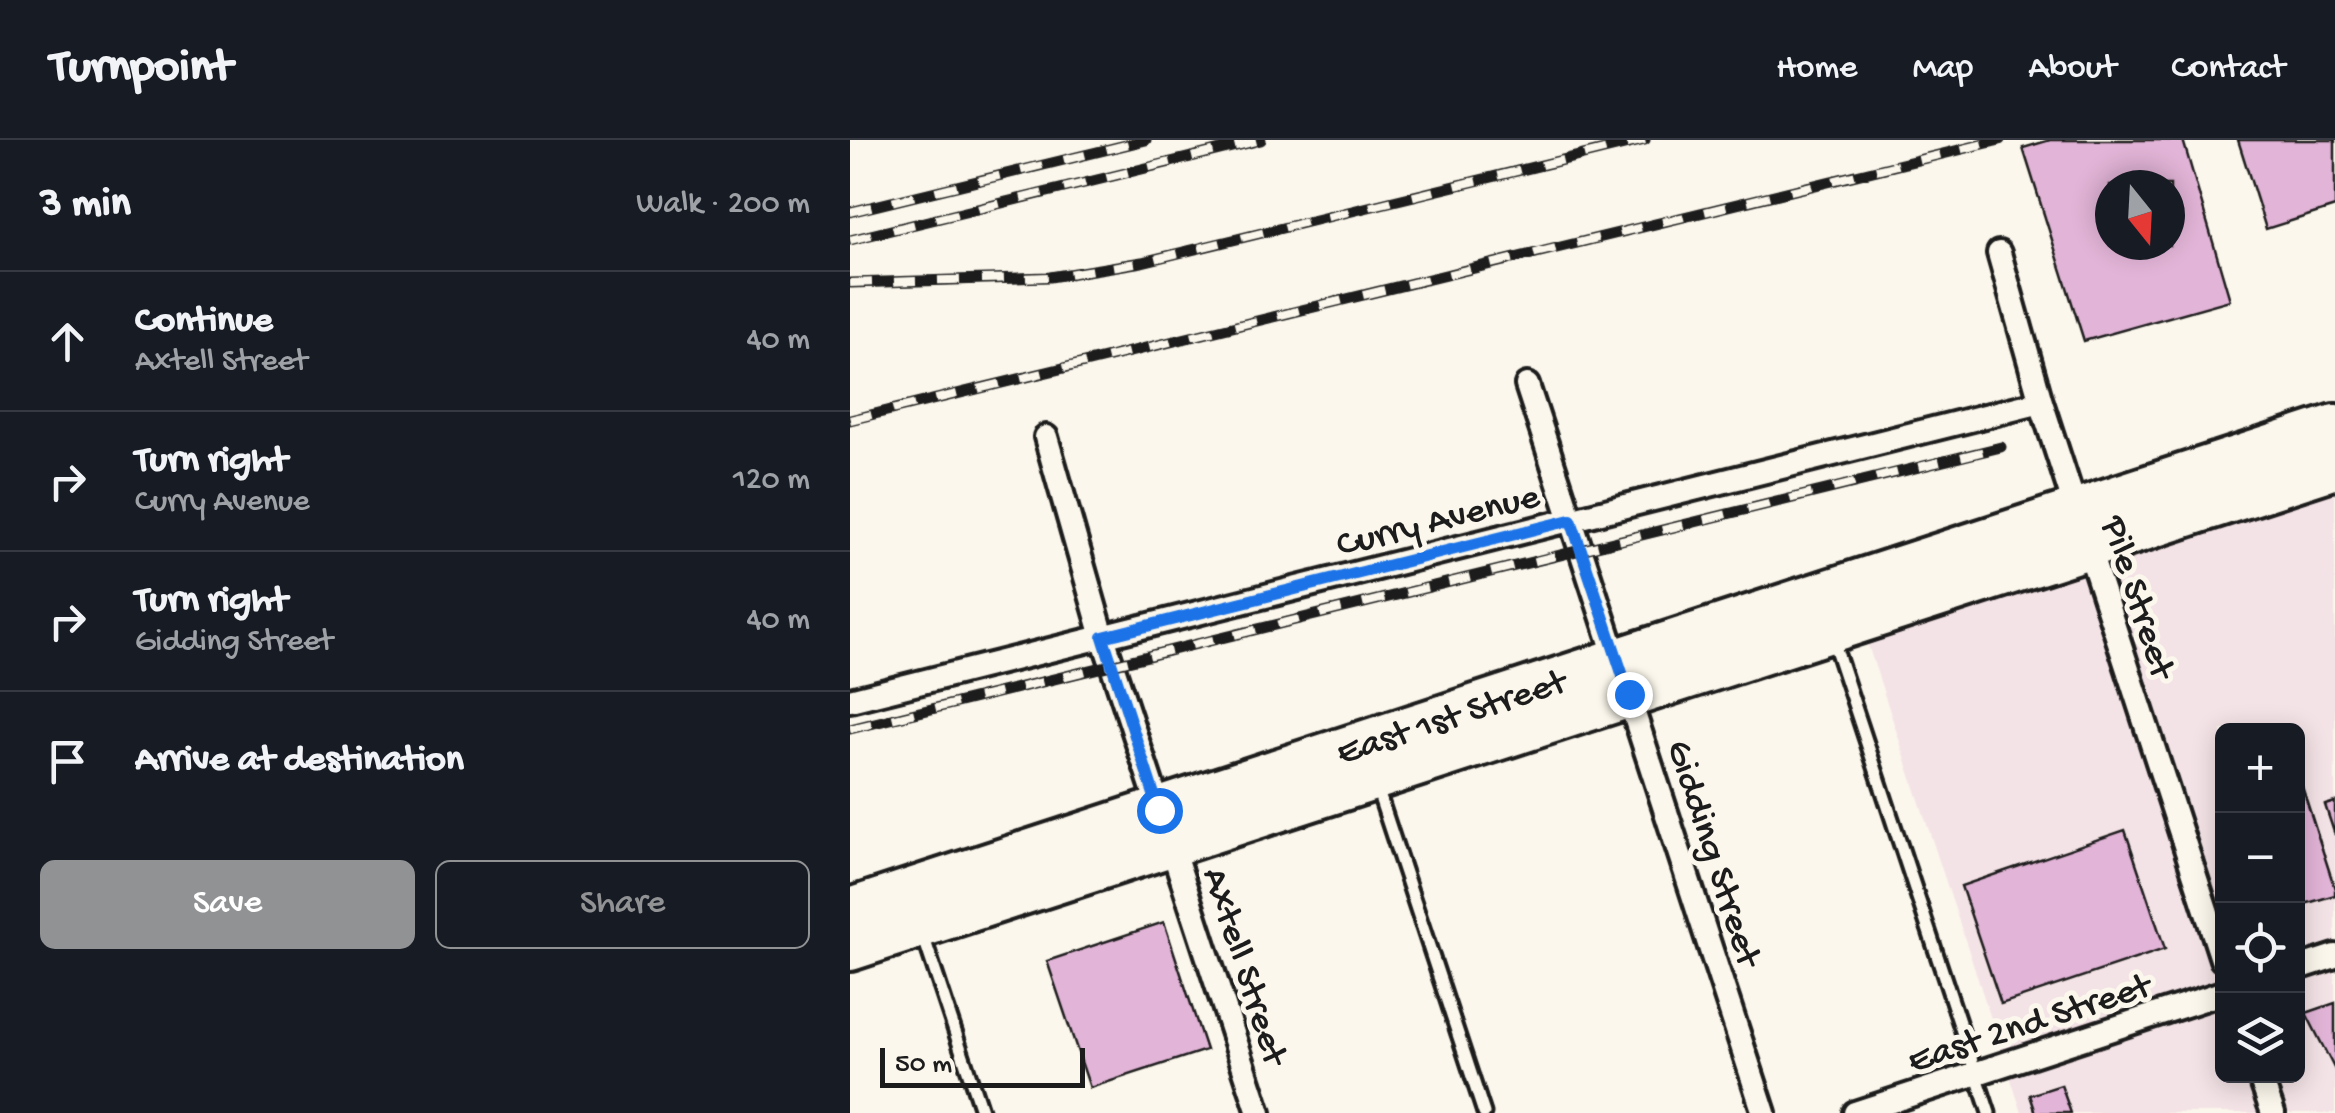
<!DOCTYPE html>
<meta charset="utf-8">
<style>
:root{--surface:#171b24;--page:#20242c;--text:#f1f3f6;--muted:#9ea1a6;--line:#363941;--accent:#919294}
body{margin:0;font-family:"Gochi Hand",sans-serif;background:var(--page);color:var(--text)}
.controls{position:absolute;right:30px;bottom:30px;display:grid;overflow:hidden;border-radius:15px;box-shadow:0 5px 25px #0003}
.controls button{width:90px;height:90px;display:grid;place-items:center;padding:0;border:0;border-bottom:2px solid var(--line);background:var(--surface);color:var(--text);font:50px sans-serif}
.compass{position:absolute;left:1245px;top:30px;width:90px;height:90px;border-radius:50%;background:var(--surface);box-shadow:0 5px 25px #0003;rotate:162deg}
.scale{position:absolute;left:30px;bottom:25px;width:205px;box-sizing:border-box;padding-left:10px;border:5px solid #1c1c1c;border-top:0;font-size:28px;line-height:35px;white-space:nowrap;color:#1c1c1c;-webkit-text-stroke:8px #fbf7ec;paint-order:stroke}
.stop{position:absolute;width:30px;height:30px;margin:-22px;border:8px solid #1a73e8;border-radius:50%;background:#fff}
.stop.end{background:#1a73e8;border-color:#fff;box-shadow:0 2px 10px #0008}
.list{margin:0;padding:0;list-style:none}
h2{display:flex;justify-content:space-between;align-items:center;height:130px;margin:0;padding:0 40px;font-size:42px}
h2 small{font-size:32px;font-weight:400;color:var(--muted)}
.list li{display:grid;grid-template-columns:65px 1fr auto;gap:30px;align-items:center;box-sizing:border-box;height:140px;padding:0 40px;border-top:2px solid var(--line)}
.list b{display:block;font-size:38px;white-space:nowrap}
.list p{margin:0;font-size:32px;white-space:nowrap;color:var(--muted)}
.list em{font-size:32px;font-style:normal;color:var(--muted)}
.actions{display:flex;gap:20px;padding:30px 40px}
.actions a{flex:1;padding:22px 0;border:2px solid var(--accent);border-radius:15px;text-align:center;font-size:35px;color:var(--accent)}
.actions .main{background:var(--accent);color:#fff}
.icon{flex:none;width:55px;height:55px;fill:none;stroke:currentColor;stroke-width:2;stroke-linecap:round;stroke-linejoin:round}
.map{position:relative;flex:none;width:1485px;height:973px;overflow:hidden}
header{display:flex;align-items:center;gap:60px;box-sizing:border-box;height:140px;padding:0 50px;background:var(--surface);border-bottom:2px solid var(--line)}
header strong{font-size:48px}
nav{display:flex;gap:55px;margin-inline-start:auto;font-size:35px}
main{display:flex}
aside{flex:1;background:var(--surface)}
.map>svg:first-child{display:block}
.built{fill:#f4e3e6;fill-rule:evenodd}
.building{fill:#e2b4d7;stroke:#1c1c1c;stroke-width:2.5;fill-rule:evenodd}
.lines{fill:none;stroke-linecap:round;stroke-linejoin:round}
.lane-casing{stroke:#1c1c1c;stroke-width:19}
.street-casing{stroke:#1c1c1c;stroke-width:30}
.highway-casing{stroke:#1c1c1c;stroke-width:50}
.lane{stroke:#fbf7ec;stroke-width:11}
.street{stroke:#fbf7ec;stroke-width:22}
.highway{stroke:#fbf7ec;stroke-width:42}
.rail-casing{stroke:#1c1c1c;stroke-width:11}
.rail{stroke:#fbf7ec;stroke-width:8;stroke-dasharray:22;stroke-linecap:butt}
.route{stroke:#1a73e8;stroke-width:12}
.labels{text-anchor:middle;stroke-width:10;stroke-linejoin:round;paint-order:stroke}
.street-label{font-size:38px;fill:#1c1c1c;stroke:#fbf7ec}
</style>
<header>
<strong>Turnpoint</strong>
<nav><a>Home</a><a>Map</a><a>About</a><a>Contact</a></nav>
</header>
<main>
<aside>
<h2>3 min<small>Walk · 200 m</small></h2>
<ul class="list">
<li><svg class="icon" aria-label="ahead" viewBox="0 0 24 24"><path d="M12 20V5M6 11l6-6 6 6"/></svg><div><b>Continue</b><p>Axtell Street</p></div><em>40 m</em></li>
<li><svg class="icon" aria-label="right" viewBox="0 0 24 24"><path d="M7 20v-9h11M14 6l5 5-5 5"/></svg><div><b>Turn right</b><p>Curry Avenue</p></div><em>120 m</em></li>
<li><svg class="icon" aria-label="right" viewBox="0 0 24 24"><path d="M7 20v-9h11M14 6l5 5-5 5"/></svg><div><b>Turn right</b><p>Gidding Street</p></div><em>40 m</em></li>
<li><svg class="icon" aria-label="arrive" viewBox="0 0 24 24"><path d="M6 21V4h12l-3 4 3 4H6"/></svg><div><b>Arrive at destination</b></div></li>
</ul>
<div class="actions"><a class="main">Save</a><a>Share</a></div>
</aside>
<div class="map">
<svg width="1485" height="973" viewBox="0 0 1485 973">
<rect width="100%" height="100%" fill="#fbf7ec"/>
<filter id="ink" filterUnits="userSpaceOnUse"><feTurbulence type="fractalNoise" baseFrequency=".01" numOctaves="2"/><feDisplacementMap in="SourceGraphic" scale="20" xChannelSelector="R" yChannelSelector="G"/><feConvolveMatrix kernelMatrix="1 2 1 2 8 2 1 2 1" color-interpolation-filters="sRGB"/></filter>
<g filter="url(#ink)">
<path class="built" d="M1485,346V973H1172L1015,496ZM1372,590H1448V936H1372Z"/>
<path class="building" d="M1200,0H1333L1380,160L1234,201L1173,8ZM1260,45H1320V105H1260Z
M1388,0H1485V67L1416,89Z
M1448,634L1485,749V755L1448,766Z
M1485,662V695L1475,665Z
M1275,690L1315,809L1151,864L1111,746Z
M314,782L356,910L240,948L197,821Z
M1485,863V930L1456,873Z
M1211,945L1221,973H1186L1180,955Z"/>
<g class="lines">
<g class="lane-casing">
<path id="lane" d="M982,497L1139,973
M526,645L634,973
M73,795L132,973"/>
</g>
<g class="street-casing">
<path id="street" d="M1149,113L1191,262L1372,819
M677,245L914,973
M196,297L253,497L409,973
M0,560L1191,262
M1448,828L1485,816
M1410,936L1423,973
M1005,973L1372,853"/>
</g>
<g class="highway-casing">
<path id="highway" d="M0,770L1485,286
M0,809L1485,327"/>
</g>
<use href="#lane" class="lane"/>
<use href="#street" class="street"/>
<use href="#highway" class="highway"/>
<g class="rail-casing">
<path id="rail" d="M0,72L296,0
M0,100L411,0
M0,143L200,137L292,122L795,0
M0,280L1150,0
M0,589L1151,307"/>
</g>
<use href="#rail" class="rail"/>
</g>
</g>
<g class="lines" filter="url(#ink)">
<path class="route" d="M309,670L253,497L721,380L779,554"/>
</g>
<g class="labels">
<g class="street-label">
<text transform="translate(587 377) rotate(-14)" y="13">Curry Avenue</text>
<text transform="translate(1291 456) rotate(72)" y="13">Pile Street</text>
<text transform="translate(600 574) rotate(-18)" y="13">East 1st Street</text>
<text transform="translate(867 712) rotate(72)" y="13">Gidding Street</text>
<text transform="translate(398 825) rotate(72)" y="13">Axtell Street</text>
<text transform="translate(1178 880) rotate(-18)" y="13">East 2nd Street</text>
</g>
</g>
</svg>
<div class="controls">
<button>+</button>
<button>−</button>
<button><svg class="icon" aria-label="locate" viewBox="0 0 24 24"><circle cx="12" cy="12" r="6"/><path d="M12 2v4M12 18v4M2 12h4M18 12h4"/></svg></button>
<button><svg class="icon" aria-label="layers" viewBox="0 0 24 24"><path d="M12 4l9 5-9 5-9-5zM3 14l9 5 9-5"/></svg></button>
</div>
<svg class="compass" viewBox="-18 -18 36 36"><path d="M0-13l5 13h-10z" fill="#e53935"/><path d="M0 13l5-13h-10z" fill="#9ea1a6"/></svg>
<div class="scale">50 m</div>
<div class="stop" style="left:309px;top:670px"></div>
<div class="stop end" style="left:779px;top:554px"></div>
</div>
</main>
